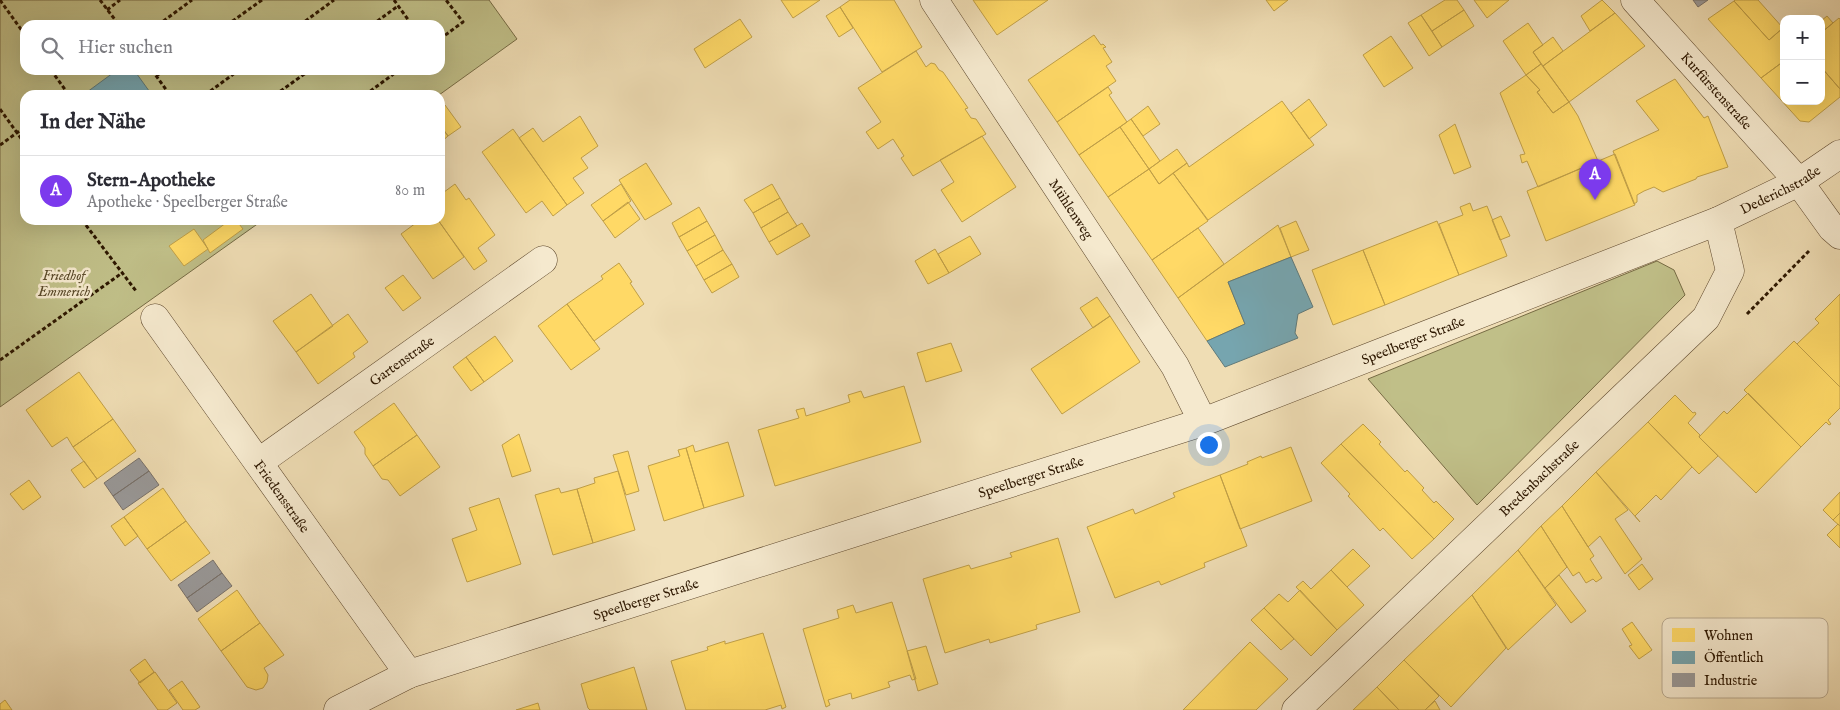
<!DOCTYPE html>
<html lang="de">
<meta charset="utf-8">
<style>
:root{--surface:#fff;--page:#f7f7f7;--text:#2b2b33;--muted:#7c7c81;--line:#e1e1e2;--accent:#7c3aed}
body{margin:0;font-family:"IM FELL English",serif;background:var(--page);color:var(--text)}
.controls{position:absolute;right:15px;top:15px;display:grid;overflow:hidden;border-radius:10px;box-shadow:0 5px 20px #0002}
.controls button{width:45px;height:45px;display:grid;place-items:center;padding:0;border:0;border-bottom:1px solid var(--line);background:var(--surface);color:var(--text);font:25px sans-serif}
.you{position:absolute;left:1208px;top:444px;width:18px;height:18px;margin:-12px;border:4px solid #fff;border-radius:50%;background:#1a73e8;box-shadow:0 0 0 8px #1a73e833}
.badge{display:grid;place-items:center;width:32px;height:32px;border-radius:50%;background:var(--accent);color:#fff;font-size:16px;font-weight:700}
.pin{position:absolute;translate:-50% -41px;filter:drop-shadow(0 1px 2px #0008)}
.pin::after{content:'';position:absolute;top:26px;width:18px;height:15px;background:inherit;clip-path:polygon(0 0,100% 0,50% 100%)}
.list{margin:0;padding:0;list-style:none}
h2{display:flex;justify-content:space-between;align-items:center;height:65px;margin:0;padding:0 20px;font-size:21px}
h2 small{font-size:16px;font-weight:400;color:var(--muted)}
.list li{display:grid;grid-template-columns:32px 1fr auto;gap:15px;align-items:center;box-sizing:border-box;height:70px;padding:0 20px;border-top:1px solid var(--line)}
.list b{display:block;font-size:19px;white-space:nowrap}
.list p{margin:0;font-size:16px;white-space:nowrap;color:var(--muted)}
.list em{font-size:16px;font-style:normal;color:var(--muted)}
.icon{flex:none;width:28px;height:28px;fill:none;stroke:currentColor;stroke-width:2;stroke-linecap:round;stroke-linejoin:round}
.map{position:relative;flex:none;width:1840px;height:710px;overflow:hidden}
.search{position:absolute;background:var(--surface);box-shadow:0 5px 20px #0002;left:20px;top:20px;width:425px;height:55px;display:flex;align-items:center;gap:12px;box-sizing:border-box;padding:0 18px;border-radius:15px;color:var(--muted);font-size:19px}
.panel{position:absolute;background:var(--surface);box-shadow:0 5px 20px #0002;left:20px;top:90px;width:425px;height:135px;border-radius:15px}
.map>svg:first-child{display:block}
.green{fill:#c0bf88;stroke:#766b44;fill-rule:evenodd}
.homes{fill:#ffd966;stroke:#c09f47}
.public{fill:#76a5af;stroke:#607a7a}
.industry{fill:#999;stroke:#79726b}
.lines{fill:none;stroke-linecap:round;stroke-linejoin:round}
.minor-casing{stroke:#5e482d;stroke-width:29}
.path{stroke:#2d1700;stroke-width:3;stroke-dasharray:4 2.5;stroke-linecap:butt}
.minor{stroke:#f5e9ce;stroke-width:28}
.labels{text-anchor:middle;stroke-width:5;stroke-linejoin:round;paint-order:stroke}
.street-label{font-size:14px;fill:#2d1700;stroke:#f5e9ce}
.park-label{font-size:14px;font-style:italic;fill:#594929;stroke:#f5e9ce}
.key{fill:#f5e9ce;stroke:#b9aa90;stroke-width:1}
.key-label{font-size:14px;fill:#2d1700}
</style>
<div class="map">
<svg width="1840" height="710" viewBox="0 0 1840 710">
<rect width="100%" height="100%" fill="#efddb4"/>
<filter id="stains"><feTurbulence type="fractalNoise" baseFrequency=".004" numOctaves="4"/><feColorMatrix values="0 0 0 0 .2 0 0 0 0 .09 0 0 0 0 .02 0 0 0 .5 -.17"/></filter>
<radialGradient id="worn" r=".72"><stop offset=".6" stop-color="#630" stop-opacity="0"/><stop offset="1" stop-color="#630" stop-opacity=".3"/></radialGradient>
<path class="green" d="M0,0H489L517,39L439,95H25V220H263L0,407ZM25,25H440V70H25Z
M1657,261L1674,270L1685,295L1477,505L1368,379Z"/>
<path class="homes" d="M781,0H820L793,18Z
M850,0H894L922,47L882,72L840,7Z
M973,0H1048L997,35Z
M1266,0H1288L1274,11Z
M1445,0H1457L1464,10L1432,31L1421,15Z
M1474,0H1509L1487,18Z
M1602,0L1615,13L1590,31L1581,16Z
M1735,0H1758L1783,28L1769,40L1734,1Z
M1734,1L1769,40L1784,27V61L1761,78L1708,19Z
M840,7L853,28L839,37L826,16Z
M1464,10L1474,26L1442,47L1432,31Z
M1615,13L1645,46L1569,102L1543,66Z
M1421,15L1442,47L1429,56L1408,23Z
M1827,16L1833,23L1822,32L1821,21Z
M1839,18L1840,19V89L1821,67V31L1822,32Z
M740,19L752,37L705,68L694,49Z
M1528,23L1543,45L1533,52L1541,64L1526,75L1503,41Z
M1094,35L1101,45L1103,44L1106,47L1103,48L1112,62L1106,66L1116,81L1057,122L1028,80Z
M1391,36L1413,68L1384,87L1363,55Z
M1553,37L1563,51L1543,66L1533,52Z
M916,51L926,67L931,63L935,64L939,70L943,72L968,108L965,109L971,118L976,119L986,134L913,176L901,158L904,156L893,139L878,149L866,132L881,122L858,88Z
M1784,61V101H1821V67L1840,89V97L1809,122L1800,121L1761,78Z
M1541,64L1569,102L1553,113L1537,92L1540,90L1526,75Z
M1526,75L1540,90L1537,92L1553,113L1569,102L1578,116L1598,161L1538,187L1527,161L1522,163L1520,155L1525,154L1500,93Z
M1675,79L1704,118L1708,116L1728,167L1697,177L1696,179L1663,192L1654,187L1644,191L1637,195V202L1634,204L1613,151L1659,130L1636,101Z
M1108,87L1112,93L1109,95L1127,122L1079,155L1057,122Z
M1309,99L1327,125L1309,139L1291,113Z
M1282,101L1314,145L1208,220L1173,173L1187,163L1189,167Z
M445,105L461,127L448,136L440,125V108Z
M1148,106L1160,124L1143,136L1131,119Z
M580,116L598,146L581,158L588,168L573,178L584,193L567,205L519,138L533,128L543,142Z
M1131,119L1160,161L1149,169L1120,127Z
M1455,124L1471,167L1454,174L1439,135Z
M440,125L448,136L440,143Z
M1120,127L1149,169L1108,197L1079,155Z
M513,129L567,205L553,216L542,201L526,213L482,152Z
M982,136L1016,187L962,222L941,190L954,182L940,160Z
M1177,149L1187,163L1159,184L1149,169Z
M1615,154L1635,205L1546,241L1527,191Z
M646,163L672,204L645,220L619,180Z
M1149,169L1159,184L1173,173L1208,221L1152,260L1108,197Z
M455,184L466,200L469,198L495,235L478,248L487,261L474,270L438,220H440V195Z
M621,184L631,201L603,221L591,205Z
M772,184L780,198L753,213L744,200Z
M780,198L788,212L761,228L753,213Z
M628,202L640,219L615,238L603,221Z
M1470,203L1473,211L1487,206L1507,256L1459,275L1439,224L1463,215L1460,207Z
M699,207L707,221L679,237L672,223Z
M788,212L797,226L769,242L761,228Z
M1501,216L1510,236L1500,240L1492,220Z
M230,220H236L243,229L210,253L203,240Z
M420,220H438L464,257L433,279L401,234Z
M707,221L715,235L687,251L679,237Z
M1296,221L1309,250L1291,257L1280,228Z
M1437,221L1459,275L1385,305L1363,250Z
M802,223L810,236L777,255L769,242Z
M1278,225L1291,257L1228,282L1245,324L1207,341L1178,298Z
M1198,228L1224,264L1178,298L1152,260Z
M194,229L208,249L184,266L169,246Z
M715,235L723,250L696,266L687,251Z
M970,236L981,254L949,273L938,254Z
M935,249L949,273L928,284L915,261Z
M723,250L732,264L704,280L696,266Z
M1363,250L1385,305L1333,325L1312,270Z
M619,263L632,282L630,283L644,304L594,341L567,304L603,279L601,276Z
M732,264L739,277L712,293L704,280Z
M403,275L421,298L403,311L385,288Z
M311,294L333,326L296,352L273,321Z
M1840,294V387L1797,344L1819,323L1815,319Z
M1097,297L1110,316L1093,328L1080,308Z
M567,304L600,349L571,370L538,326Z
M348,314L368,342L353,353L355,357L318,384L296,352Z
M1110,316L1140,362L1062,414L1031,369Z
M495,336L513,361L484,382L466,357Z
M1794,341L1840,387V408L1828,420L1831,424L1829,425L1826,422L1801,447L1744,390Z
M951,343L962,371L926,382L917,353Z
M466,357L484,382L471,391L453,367Z
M79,372L113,419L73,447L67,437L52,447L26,410Z
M904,386L921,442L775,486L758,430L799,418L796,410L804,408L806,416L850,402L848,395L861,391L864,398Z
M1748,393L1801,447L1756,493L1699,437L1724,411L1727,414Z
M1675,395L1693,413L1695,412L1696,414L1688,423L1700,435L1699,437L1718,456L1699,474L1648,422Z
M394,403L417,435L373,466L365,454V448L354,432Z
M113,419L136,451L97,479L73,447Z
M1648,422L1692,467L1661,500L1656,495L1635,516L1640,522L1596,472Z
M1363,424L1381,442L1379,444L1405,472L1407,470L1424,488L1422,490L1434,503L1436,501L1454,519L1434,539L1341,444Z
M519,434L531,471L512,477L502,445Z
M417,435L440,467L400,496L388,480L382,479L373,466Z
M728,442L744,496L704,508L686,448L693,445L695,452Z
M1341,444L1434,539L1412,559L1383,528L1380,531L1348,496L1350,494L1321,463Z
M1291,447L1312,501L1240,529L1220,475L1248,464L1247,462L1261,456L1262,458Z
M686,448L704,508L664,521L648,466L680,456L678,450Z
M628,451L639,491L626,495L613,455Z
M84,461L97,479L84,488L71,470Z
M618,471L635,530L593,543L577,489L595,483L594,478Z
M1596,472L1628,510L1615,519L1642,559L1625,574L1600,536L1588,547L1562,506Z
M1220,475L1247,546L1204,563L1205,567L1161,585L1159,581L1115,598L1087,527L1133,509L1135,514L1175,497L1173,493Z
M29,480L41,497L23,510L10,494Z
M163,488L186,521L147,549L124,517Z
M559,488L561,493L577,489L593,543L553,555L535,495Z
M1840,492V513L1833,520L1823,510Z
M499,498L521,564L467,582L452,539L477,530L469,508Z
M1562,506L1594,556L1590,559L1602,578L1596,582L1593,579L1586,583L1579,572L1573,576L1541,526Z
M1840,513V526L1833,520Z
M124,517L138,536L125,546L111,526Z
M186,521L210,553L171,581L147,549Z
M1838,524L1840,526V548L1827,535Z
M1541,526L1567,567L1545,588L1518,550Z
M1058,538L1080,612L1036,625L1037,629L990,643L989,639L945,653L923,579L969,565L971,569L1012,557L1010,553Z
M1353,549L1370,566L1347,587L1331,570Z
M1518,550L1556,605L1508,650L1472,595Z
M1642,564L1653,579L1639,590L1628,575Z
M1331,570L1364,605L1337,630L1296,587L1303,581L1311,589Z
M1559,575L1586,611L1571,623L1545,588Z
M237,590L260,623L221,651L198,619Z
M1300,590L1337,630L1311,656L1264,608L1279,594L1288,602Z
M1472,595L1506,648L1451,707L1404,660Z
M892,602L916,679L912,680L910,675L888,682L890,687L852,699L851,693L828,700L830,705L826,707L803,629L839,618L837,610L853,605L856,613Z
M1264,608L1294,639L1281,650L1251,620Z
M1632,622L1652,650L1639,659L1629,646L1632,645L1622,629Z
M260,623L284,655L264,668L268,675L267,682L263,688L256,690L247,687L221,651Z
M763,633L786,707L782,709L781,705L765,710H686L671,661L708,650L707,647L725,641V644Z
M1250,642L1288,679L1256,710H1183Z
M926,646L938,684L918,691L907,651Z
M145,659L154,672L140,683L130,670Z
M1404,660L1439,696L1425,710H1399L1377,687Z
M634,667L647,710H590L588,708L581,684Z
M155,672L177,703L167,710H158L138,683Z
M182,681L200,707L195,710H183L169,690Z
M1377,687L1399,710H1353Z
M5,700L12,710H0V704Z
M1435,701L1440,710H1425Z
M538,703L540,710H516Z"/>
<path class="public" d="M117,70H134L152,95H83Z
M1291,257L1313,307L1298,314L1295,333L1298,338L1225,367L1207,341L1245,324L1228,282Z"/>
<path class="industry" d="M1693,0H1708L1698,7Z
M139,458L149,471L113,496L104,483Z
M149,471L159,485L123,510L113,496Z
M213,560L222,573L187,598L178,585Z
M222,573L232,586L197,612L187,598Z"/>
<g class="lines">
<g class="minor-casing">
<g id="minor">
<path id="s1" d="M934,0L1175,366L1203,422"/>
<path id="s2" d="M1635,0L1799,182L1832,228L1840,235"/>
<path id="s3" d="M155,318L409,674"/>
<path id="s4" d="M259,462L543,260"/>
<path id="s5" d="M338,710L409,674L1203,422L1718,221L1799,182L1840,154"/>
<path id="s6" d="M1296,710L1706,318L1730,271L1718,221"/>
</g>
</g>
<path class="path" d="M0,0L25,35
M100,0L119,25
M394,0L412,25
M107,10L120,0
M158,25L192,0
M227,25L262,0
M300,25L334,0
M372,25L398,6
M440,39L463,22L446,0
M51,70L69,95
M152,70L170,95
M156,76L165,70
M205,95L239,70
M275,95L310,70
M365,95L399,70
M0,109L25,144
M0,145L25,127
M82,220L136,291
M1747,314L1809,251
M0,360L122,273"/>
<use href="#minor" class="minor"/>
</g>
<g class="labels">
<g class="street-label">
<text dy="5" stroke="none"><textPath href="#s2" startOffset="122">Kurfürstenstraße</textPath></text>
<text dy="5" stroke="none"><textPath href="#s5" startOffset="1535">Dederichstraße</textPath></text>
<text dy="5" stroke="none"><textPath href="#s1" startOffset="250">Mühlenweg</textPath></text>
<text dy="5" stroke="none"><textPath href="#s5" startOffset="1138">Speelberger Straße</textPath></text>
<text dy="5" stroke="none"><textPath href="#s4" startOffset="175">Gartenstraße</textPath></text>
<text dy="5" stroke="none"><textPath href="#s5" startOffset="732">Speelberger Straße</textPath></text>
<text dy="5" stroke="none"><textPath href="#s6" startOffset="336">Bredenbachstraße</textPath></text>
<text dy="5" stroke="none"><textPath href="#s3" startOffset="219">Friedensstraße</textPath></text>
<text dy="5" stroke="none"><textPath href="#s5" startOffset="328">Speelberger Straße</textPath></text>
</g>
<g class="park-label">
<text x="64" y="280">Friedhof<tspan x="64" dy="16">Emmerich</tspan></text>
</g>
</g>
<rect x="1662" y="618" width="166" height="80" rx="8" class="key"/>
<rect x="1672" y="628" width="23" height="14" fill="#ffd966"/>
<rect x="1672" y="651" width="23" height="13" fill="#76a5af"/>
<rect x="1672" y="673" width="23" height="14" fill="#999"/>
<g class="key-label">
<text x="1704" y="640">Wohnen</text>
<text x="1704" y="662">Öffentlich</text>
<text x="1704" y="685">Industrie</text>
</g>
<rect width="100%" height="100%" filter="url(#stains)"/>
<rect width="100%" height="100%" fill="url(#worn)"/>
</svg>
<div class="controls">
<button>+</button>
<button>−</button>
</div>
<div class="you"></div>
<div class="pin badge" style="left:1595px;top:200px">A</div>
<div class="search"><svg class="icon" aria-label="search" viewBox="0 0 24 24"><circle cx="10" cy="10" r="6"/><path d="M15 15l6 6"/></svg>Hier suchen</div>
<section class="panel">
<h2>In der Nähe<small></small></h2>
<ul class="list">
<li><span class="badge">A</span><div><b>Stern-Apotheke</b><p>Apotheke · Speelberger Straße</p></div><em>80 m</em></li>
</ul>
</section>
</div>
